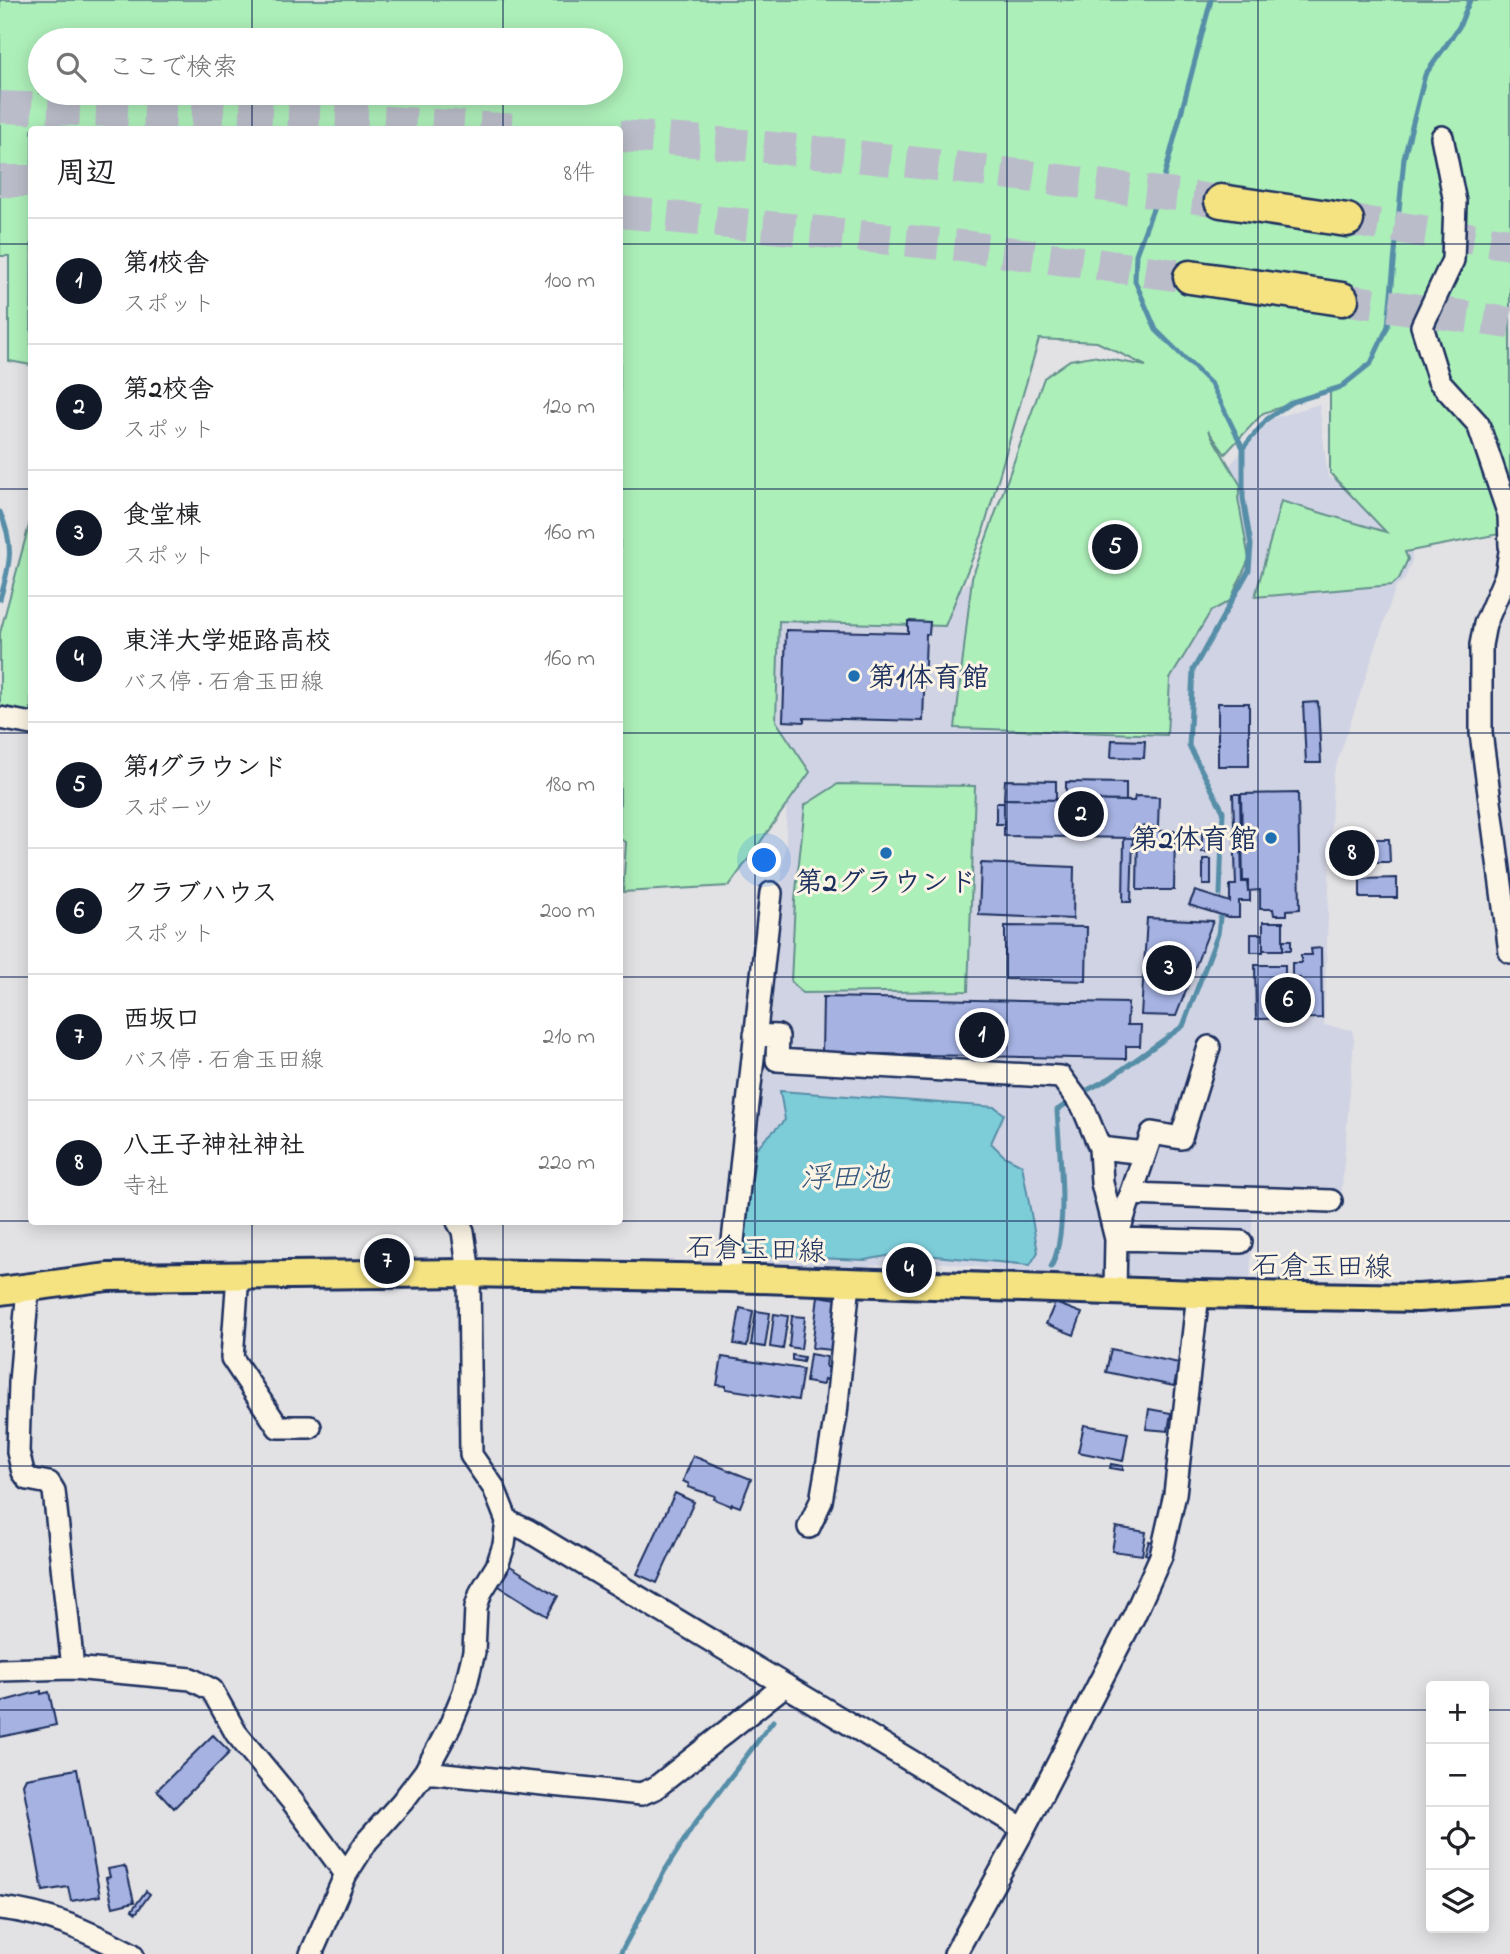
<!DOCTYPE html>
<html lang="ja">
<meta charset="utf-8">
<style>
:root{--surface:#fff;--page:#f6f6f6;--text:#202124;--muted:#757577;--line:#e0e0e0;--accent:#111827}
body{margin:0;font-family:"Indie Flower","Klee One",sans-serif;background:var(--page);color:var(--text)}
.controls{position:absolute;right:21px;bottom:21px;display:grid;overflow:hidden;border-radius:7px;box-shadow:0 4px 18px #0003}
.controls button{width:63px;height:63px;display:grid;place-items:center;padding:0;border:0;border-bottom:2px solid var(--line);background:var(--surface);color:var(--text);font:35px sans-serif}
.you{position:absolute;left:765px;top:861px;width:24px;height:24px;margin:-18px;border:5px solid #fff;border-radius:50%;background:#1a73e8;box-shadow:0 0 0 10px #1a73e833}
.badge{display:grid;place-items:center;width:46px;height:46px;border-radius:50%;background:var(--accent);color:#fff;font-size:23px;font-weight:700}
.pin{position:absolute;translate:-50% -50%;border:4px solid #fff;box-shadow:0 2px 7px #0006}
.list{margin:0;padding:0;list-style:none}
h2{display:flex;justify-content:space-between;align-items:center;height:91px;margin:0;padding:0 28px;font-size:30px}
h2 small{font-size:23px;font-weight:400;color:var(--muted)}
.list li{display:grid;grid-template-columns:46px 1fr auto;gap:21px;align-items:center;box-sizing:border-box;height:126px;padding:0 28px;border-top:2px solid var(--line)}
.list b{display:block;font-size:26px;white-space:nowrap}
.list p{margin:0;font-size:23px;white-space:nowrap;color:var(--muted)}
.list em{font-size:23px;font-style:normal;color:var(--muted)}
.icon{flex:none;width:38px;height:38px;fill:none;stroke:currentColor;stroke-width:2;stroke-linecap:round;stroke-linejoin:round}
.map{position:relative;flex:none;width:1510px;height:1954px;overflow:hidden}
.search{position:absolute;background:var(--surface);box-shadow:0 4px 18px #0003;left:28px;top:28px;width:595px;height:77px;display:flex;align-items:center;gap:18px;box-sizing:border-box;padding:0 24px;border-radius:38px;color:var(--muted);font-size:26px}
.panel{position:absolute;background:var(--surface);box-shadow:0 4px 18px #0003;left:28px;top:126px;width:595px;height:1099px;border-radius:7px}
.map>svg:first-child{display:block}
.built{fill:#d0d3e3}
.green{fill:#adefb9;stroke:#648f8c;stroke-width:2;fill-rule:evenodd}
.water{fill:#7dcdd9;stroke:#568ea8;stroke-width:2}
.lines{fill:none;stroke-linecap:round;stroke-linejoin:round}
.stream{stroke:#568ea8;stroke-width:5}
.building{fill:#a5b2e2;stroke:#1b2f5e;stroke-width:2}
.highway-tunnel{stroke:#babdc9;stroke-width:32;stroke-dasharray:32 16;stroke-linecap:butt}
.minor-casing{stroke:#1b2f5e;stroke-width:26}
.major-casing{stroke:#1b2f5e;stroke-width:32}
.highway-casing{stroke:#1b2f5e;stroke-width:37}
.minor{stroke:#fcf5e5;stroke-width:21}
.major{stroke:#f5e382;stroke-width:26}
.highway{stroke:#f5e382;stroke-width:32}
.grid{fill:none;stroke:#1b2f5e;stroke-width:2;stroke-opacity:0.55}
.poi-dot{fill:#1f6fb2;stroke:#fcf5e5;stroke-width:2.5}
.labels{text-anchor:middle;stroke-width:6;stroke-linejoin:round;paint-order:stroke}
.poi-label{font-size:28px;font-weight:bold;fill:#1b2f5e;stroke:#fcf5e5;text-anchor:start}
.street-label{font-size:28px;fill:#1b2f5e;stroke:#fcf5e5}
.water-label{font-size:30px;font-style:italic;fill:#34567d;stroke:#fcf5e5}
</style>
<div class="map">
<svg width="1510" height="1954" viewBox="0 0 1510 1954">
<rect width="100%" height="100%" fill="#e2e1e4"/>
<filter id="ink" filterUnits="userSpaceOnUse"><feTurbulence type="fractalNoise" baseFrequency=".0143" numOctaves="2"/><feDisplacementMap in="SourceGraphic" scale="14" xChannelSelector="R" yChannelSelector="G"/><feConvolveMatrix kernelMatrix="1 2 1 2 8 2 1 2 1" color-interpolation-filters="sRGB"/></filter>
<g filter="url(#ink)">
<path class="built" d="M1092,356L1178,382L1229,466L1271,419L1319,404L1328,477L1386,502L1412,554V561L1404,580L1396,586L1333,775L1324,1025L1352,1030L1354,1039L1340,1211L1253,1199L1250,1285L1189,1283L1182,1276L1014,1272L947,1263L904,1261L852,1268L742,1264L739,1261L761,1091L773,943L781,896L782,867L786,843L787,762L772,727L779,621L941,610L972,578L1044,378L1070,360Z"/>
<path class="green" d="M0,0H1510V532L1405,552L1408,559L1399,579L1392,585L1255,597L1281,501L1386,532L1330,473V391L1263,413L1225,454L1208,430L1241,486L1238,498L1249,559L1230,601L1211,611L1170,679L1167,735L955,728L972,578L1044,378L1070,360L1092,356L1146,366L1097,342L1039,339L982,535L945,626L779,621L776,721L810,772L729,886L623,892L626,842L620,839V130H32L31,365L9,361V256H0ZM40,40H611V93H40Z
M31,518V715L0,708V633Z
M838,784L975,786L968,991L802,993L791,981L795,901L805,805Z"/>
<path class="water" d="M780,1091L995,1107L1004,1114L991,1143L1004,1156L1022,1165L1038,1252L1030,1265L903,1253L865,1260L742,1255L756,1148L785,1120Z"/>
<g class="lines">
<path class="stream" d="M1211,0L1162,185L1136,254L1135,281L1156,330L1212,385L1243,448V498L1251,545L1249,570L1193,670L1189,746L1223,811L1220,894
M1243,448L1267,419L1292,402L1341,387L1371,363L1388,326L1404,158L1425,75L1459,27L1470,0
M0,512C15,546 10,565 0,599
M1080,1094L1110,1078L1183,1026L1218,934L1220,918
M1051,1267C1070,1231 1059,1152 1057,1110L1072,1100
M620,1954L664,1872L693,1826L773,1721"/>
</g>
<path class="building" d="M908,621L930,622L929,634H926L923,721L804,718V722L783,721L786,630L908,633Z
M1318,702L1321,763H1306L1303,703Z
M1218,703H1249V766H1218Z
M1112,740L1145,741L1144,758L1111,757Z
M1005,780L1056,781V800L1004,799Z
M1066,782L1126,783V801L1066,800Z
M1298,793L1300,909L1287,910V915H1274L1273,909H1260V890L1248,891V881H1243L1241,794Z
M1233,794H1240L1242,882H1247L1248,891H1250V901H1239V917H1228L1189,905L1195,891L1230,902V885H1236Z
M1135,796L1159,797L1158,827L1134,826V838L1004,836V799L1134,801Z
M996,803H1004V824H996Z
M1202,827H1211V852H1202Z
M1138,831H1175L1174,890H1137Z
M1124,838H1133L1131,902H1123Z
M1370,839H1389L1390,862H1370Z
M1349,841H1360V848H1367V855H1360V862H1349V856H1338V848H1349Z
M1203,859H1211V885H1203Z
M981,863L1074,867L1073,919L979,915Z
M1397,878V898H1360V879Z
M1147,918L1213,921L1176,1016L1141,1015Z
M1263,922H1283V950H1263Z
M1005,926L1087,927L1086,981L1005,979Z
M1251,934H1263V952H1251Z
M1283,940H1291V950H1283Z
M1321,948L1322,1018L1256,1019L1255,965H1285V982H1300V978H1292V963H1301V955H1312L1311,949Z
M823,997L1128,1003L1127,1025H1141L1140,1046H1126V1059L822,1053Z
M818,1296L838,1299L831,1350L812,1348Z
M1055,1303L1082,1313L1074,1335L1046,1324Z
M740,1308L753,1311L747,1346L734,1344Z
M756,1311L770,1313L765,1347L751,1345Z
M774,1314L788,1316L783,1349L770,1347Z
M792,1316L805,1317L801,1349L789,1347Z
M1111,1349L1179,1363L1174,1386L1106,1372Z
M810,1354L827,1357L826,1367H830L828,1380L824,1379L823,1385L806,1382Z
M792,1355L804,1357L803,1362L792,1360Z
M722,1357L803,1369L798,1400L726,1389V1386L717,1385Z
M1149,1409L1171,1413L1168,1431L1146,1429Z
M1084,1425L1128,1433L1123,1461L1078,1452Z
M693,1456L751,1479L740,1507L732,1504L731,1506L714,1499L715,1496L688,1487L689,1484L683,1481Z
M1111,1464L1123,1466V1470L1110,1468Z
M675,1493L694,1502L657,1583L637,1574Z
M1116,1527L1146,1532L1142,1555L1112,1551Z
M1149,1541L1155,1543L1150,1556L1145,1554Z
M507,1564L558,1596L547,1616L494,1583Z
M41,1691V1694L49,1692L56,1725L0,1737V1702Z
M213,1735L230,1752L174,1808L157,1790Z
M77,1769L100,1896L71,1901L68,1887L43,1891L23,1784L26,1778Z
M123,1866L126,1868L134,1902L113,1907L106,1878L110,1877L108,1869Z
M146,1891L150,1894L136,1913L132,1910Z"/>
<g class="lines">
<path class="highway-tunnel" d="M0,107L374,121L518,130
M620,136C821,148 1021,175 1221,201
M0,181H32
M620,212L970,247L1190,277
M1347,220L1510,244
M1342,299L1510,323"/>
<g class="minor-casing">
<path id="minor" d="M1442,137L1455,202L1453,260L1422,326L1439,381L1478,424L1509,515L1510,546
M1510,552L1506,575L1485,624L1481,645V733L1510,952
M0,718L32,724
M755,1035L778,1036L777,1060L1061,1077L1083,1107L1100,1148L1102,1183L1116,1239L1115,1291
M1209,1047L1181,1138L1152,1133L1116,1239L1241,1242
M1100,1148L1145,1153
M1131,1194L1331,1201
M238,1275L232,1358L278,1427H310
M729,1278L771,893
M28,1287L20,1382L18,1452L23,1472L28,1479L49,1483L54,1491L73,1668
M507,1521L527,1530L1024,1829
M809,1527L821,1501L836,1414L849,1283
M0,1670L73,1668L191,1679L212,1690L236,1733L292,1801L346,1874
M425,1772L641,1794L655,1788L785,1685
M0,1908C48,1913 90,1932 132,1954
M311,1954L346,1874L367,1841L402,1802L425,1772L450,1726L464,1692L474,1652L476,1607L481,1592L497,1566L504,1545L507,1521L494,1488L471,1455L469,1273L463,1231L458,1222
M955,1954L1024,1829L1134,1616L1161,1556L1175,1494L1198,1294"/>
</g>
<g class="major-casing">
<path id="major" d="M0,1291L108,1277L469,1273L729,1278L1198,1294L1418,1298L1510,1292"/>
</g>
<g class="highway-casing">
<path id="highway" d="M1221,201L1347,220
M1190,277L1342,299"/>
</g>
<use href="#minor" class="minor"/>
<use href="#major" class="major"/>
<use href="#highway" class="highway"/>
</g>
</g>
<path class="grid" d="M252,0V40M503,0V40M755,0V1954M1007,0V1954M1258,0V1954M252,93V130M503,93V130M0,244H32M620,244H1510M0,489H32M620,489H1510M0,733H32M620,733H1510M0,977H32M620,977H1510M0,1221H32M620,1221H1510M252,1222V1954M503,1222V1954M0,1466H1510M0,1710H1431M1484,1710H1510"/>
<g class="poi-dot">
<circle cx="854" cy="676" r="7"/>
<circle cx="1271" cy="838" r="7"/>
<circle cx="886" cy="853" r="7"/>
</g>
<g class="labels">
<g class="poi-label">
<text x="868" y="686">第1体育館</text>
<text x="1257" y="848" text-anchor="end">第2体育館</text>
<text x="886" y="891" text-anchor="middle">第2グラウンド</text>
</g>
<g class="street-label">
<text transform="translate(756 1248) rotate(2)" y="10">石倉玉田線</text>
<text transform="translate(1322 1265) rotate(1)" y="10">石倉玉田線</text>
</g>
<g class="water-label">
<text x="845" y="1187">浮田池</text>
</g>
</g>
</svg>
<div class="controls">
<button>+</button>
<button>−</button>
<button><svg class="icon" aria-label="locate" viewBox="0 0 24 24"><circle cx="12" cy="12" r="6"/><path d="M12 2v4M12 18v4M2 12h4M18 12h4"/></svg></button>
<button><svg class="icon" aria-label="layers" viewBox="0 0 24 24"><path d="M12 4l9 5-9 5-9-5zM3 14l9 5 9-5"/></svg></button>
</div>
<div class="you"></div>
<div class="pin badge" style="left:982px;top:1035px">1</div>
<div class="pin badge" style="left:1081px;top:814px">2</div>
<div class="pin badge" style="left:1169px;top:968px">3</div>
<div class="pin badge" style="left:909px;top:1270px">4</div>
<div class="pin badge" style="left:1115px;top:547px">5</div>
<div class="pin badge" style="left:1288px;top:1000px">6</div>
<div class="pin badge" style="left:387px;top:1261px">7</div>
<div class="pin badge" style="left:1352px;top:853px">8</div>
<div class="search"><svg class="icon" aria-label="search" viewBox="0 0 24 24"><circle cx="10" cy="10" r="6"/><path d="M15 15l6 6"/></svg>ここで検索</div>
<section class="panel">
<h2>周辺<small>8件</small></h2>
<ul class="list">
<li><span class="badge">1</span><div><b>第1校舎</b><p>スポット</p></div><em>100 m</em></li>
<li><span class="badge">2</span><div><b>第2校舎</b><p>スポット</p></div><em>120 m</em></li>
<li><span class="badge">3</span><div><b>食堂棟</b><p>スポット</p></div><em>160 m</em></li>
<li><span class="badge">4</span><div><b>東洋大学姫路高校</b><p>バス停 · 石倉玉田線</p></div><em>160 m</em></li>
<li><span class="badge">5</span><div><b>第1グラウンド</b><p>スポーツ</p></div><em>180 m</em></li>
<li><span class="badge">6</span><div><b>クラブハウス</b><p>スポット</p></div><em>200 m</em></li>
<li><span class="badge">7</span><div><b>西坂口</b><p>バス停 · 石倉玉田線</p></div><em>210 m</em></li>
<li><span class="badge">8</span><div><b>八王子神社神社</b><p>寺社</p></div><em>220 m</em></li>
</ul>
</section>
</div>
